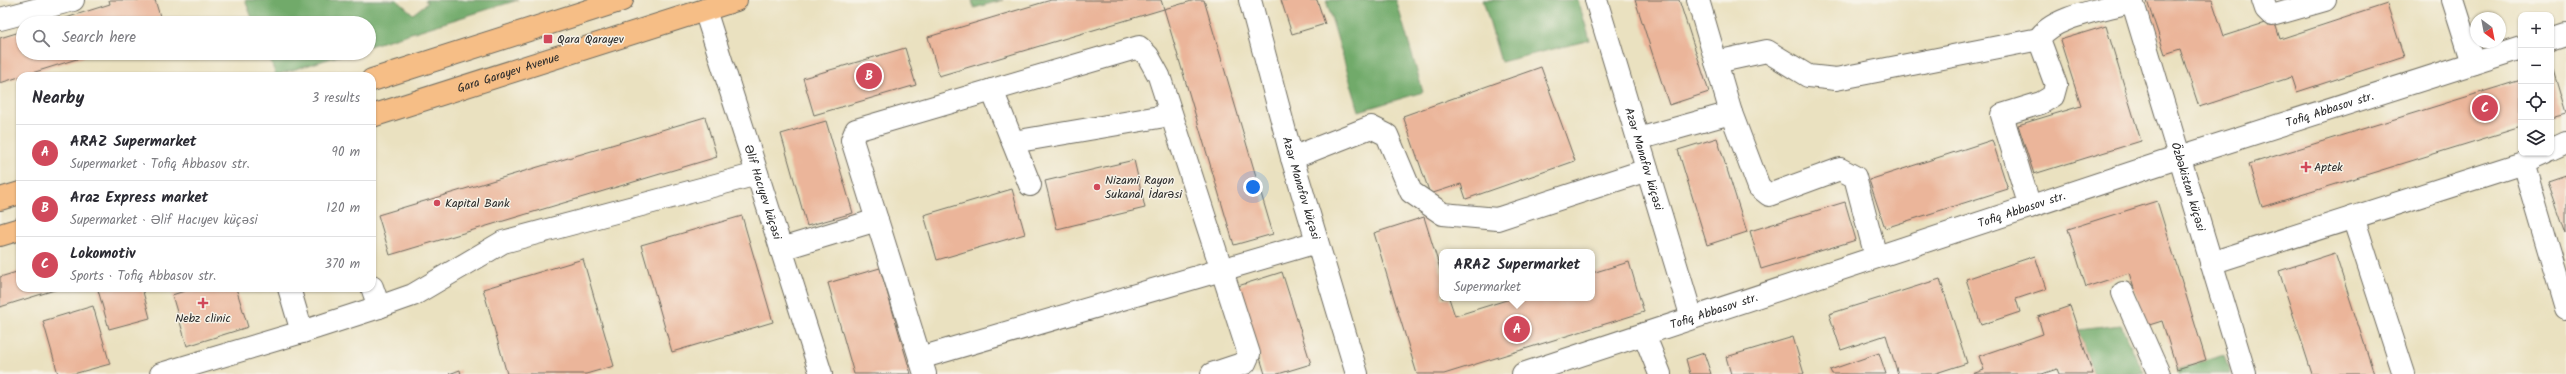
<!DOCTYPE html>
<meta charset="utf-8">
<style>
:root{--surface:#fff;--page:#f2f2f3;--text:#2b2b33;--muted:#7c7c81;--line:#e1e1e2;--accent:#d1495b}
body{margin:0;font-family:Kalam,sans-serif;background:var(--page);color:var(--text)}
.controls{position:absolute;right:12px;top:12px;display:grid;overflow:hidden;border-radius:8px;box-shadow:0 1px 3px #0004}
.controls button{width:36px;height:36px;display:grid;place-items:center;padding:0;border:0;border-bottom:1px solid var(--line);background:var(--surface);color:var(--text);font:20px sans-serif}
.compass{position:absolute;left:2470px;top:12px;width:36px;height:36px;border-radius:50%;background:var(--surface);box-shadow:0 1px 3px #0004;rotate:148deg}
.you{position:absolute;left:1253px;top:187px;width:14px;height:14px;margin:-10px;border:3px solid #fff;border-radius:50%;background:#1a73e8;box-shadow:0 0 0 6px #1a73e833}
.badge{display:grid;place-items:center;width:26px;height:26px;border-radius:50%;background:var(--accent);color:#fff;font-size:13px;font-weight:700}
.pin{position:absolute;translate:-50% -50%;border:2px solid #fff;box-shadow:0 1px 4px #0006}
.popup{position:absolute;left:1439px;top:249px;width:156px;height:52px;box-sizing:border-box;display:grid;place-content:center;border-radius:8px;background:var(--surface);filter:drop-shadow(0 1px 3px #0005);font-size:13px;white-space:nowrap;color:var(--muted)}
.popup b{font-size:15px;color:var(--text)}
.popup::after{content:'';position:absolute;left:50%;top:100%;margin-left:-8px;border:8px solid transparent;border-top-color:var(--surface)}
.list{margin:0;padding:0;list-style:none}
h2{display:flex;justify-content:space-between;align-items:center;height:52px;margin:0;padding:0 16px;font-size:17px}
h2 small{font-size:13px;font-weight:400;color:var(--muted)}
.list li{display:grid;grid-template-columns:26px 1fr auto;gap:12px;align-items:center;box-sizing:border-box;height:56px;padding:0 16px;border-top:1px solid var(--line)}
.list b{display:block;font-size:15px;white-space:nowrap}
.list p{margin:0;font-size:13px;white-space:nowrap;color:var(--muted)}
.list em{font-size:13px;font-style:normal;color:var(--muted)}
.icon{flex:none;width:22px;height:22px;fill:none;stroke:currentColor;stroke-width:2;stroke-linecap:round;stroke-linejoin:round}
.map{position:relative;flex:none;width:2566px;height:374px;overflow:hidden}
.search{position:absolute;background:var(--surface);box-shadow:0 1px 3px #0004;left:16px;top:16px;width:360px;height:44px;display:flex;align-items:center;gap:10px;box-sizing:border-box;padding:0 14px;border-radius:22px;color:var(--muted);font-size:15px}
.panel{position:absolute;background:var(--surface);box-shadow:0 1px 3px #0004;left:16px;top:72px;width:360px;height:220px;border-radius:12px}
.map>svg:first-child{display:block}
.forest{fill:#71aa6a;stroke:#4e6a4a}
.building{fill:#ebb59a}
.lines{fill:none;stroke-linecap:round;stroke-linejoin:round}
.minor-casing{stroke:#6e6b5f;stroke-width:24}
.major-casing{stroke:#6e6b5f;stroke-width:24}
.minor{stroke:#fff;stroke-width:22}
.major{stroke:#f6be86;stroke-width:22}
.poi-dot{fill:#d1495b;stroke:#f7f3e8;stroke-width:1.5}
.labels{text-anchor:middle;stroke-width:3;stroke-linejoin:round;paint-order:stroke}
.poi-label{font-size:12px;fill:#2b2b2b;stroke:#f7f3e8;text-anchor:start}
.street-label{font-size:12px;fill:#2b2b2b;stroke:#f7f3e8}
</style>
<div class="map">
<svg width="2566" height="374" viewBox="0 0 2566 374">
<rect width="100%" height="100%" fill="#f7f3e8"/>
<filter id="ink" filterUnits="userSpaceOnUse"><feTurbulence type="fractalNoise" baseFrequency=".025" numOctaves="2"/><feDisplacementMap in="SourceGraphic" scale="8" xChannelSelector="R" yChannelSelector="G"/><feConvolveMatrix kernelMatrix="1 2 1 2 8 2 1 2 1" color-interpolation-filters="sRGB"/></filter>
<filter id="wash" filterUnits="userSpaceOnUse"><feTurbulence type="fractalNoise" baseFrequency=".012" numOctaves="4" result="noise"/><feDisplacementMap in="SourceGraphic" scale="16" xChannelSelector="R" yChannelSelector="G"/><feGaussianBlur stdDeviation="0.9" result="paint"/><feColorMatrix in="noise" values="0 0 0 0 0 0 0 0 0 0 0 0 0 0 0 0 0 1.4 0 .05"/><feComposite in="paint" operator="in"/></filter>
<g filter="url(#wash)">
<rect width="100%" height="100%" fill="#eae1c0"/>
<path class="forest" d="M245,0H397L413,14L427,3L425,0H518L369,46V23H254Z
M972,0H1003L974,8Z
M1326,0H1396L1423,92L1359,111Z
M1483,0H1578L1590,40L1501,62Z
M267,53H348L276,75Z
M2121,325L2144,374H2093L2078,330Z
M2224,355L2230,374H2178L2177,369Z"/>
<g id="blocks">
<path class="building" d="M109,0H155L162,23H50L110,4Z
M1051,0H1161L1164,9L939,76L928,37Z
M1195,0H1204L1273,234L1234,245L1164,9Z
M1281,0H1317L1325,24L1292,34Z
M1635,0H1679L1709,92L1669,105Z
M2147,0H2212L2224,36L2274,20L2280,39L2387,4L2404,57L2297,92L2292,77L2199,107L2180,49L2165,54Z
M2106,26L2141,141L2034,174L2018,125L2081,106L2060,40Z
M23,31V53H96L0,83V38Z
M905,48L916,85L814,115L803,78Z
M1541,67L1575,161L1466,199L1461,184L1430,194L1403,116Z
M2553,70L2566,114L2551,118V71Z
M2521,80V127L2262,207L2249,164Z
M705,117L717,157L390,255L378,215Z
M826,121L853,213L807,226L781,134Z
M1717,138L1747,232L1707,245L1678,150Z
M1992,140L2008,189L1885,228L1869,180Z
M1134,160L1145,208L1057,229L1045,181Z
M2566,176V233L2548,182Z
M1012,189L1025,234L937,260L924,215Z
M2157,201L2206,360L2177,369L2162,321L2146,326L2129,273L2086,287L2068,229Z
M1845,202L1856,240L1761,269L1750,231Z
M742,216L773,322L672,352L641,245Z
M1424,217L1442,275V298H1449L1455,316L1513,298H1592V273L1629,262L1644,312L1444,374H1417L1374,233Z
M2335,253L2374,374H2312L2279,271Z
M2035,256L2046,289L2016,299L2020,312L1981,325L1966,279Z
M583,259L614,366L586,374H507L483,289Z
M880,268L911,374H854L828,283Z
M20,271V288H61L0,307V277Z
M1282,272L1311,364L1278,374H1265L1238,286Z
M1940,279L1967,363L1933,374H1898L1886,335L1841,350L1829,314Z
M106,288H142L150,318L109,329L98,290Z
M194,288H236L248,327L187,346L172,295Z
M93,306L110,364L73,374H58L43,321Z
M2070,306L2093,374H2059L2057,369L2042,374H1972L1984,370L1979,356L2043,334L2038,317Z
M1793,337L1804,374H1731L1726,357Z
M1704,353L1711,374H1690L1686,359Z
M1879,353L1886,374H1832L1830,370Z
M460,370L461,374H449Z"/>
</g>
</g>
<g filter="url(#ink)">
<use href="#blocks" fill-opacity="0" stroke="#6e6b5f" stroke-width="1"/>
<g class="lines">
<g class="minor-casing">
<g id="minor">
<path id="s1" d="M1250,0L1292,158L1357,374"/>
<path id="s2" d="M1596,0L1692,318"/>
<path d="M1698,0L1731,113L1759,187L1769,195L1840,169L1855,177L1876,257"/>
<path id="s3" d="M2132,0L2245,374"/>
<path d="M2263,0L2266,9L2272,15L2325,0"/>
<path d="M2453,0L2473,63"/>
<path id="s4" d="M705,10L821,374"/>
<path d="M0,19L73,0"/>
<path d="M2551,39L2566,34"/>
<path d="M1716,62L1767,51L1808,76L1836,79L2039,39"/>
<path d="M992,90L1030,185"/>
<path d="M1638,139L1731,113"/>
<path d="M1013,142L1171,115"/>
<path d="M2551,150L2566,143"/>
<path d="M1292,158L1371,127L1387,135L1411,192L1443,214L1497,219L1647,170"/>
<path d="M2523,163L2566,308"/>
<path d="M2030,207L2002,115L2041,103L2053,96L2056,85L2039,39C2052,16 2107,9 2132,1"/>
<path d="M2353,217L2404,374"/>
<path d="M781,249L877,220"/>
<path d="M2211,263L2523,163L2545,153"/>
<path d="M372,287L379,307L413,295L503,242L757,174"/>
<path d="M2123,293L2159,374"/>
<path d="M302,332L379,307"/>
<path d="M1644,334L1660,374"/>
<path d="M920,358L1317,242"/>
<path d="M161,374L302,332L289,288"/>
<path d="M925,374L852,140L856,130L1139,47L1148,56L1159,76L1249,354L1245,363L1212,374"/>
<path id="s5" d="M1523,374L2180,157L2521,48"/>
</g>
</g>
<g class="major-casing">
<g id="major">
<path d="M372,80L622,0"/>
<path id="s6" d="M372,116L736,0"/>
<path d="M0,199L20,193"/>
<path d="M0,235L20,229"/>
</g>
</g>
<use href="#minor" class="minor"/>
<use href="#major" class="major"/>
</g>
</g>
<g class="poi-dot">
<rect x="543" y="34" width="10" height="10" rx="2"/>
<path d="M2304 161h4v4h4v4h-4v4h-4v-4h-4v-4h4z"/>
<circle cx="1097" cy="187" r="4"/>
<circle cx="437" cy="203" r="4"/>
<path d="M201 297h4v4h4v4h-4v4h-4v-4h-4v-4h4z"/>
</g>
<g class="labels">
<g class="poi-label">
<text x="557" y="43">Qara Qarayev</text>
<text x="2314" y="171">Aptek</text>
<text x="1105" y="184">Nizami Rayon<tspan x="1105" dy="14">Sukanal İdarəsi</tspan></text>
<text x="445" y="207">Kapital Bank</text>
<text x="203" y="322" text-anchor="middle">Nebz clinic</text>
</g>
<g class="street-label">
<text dy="4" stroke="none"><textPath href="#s6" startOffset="143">Gara Garayev Avenue</textPath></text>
<text dy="4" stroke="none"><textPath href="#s5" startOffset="849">Tofiq Abbasov str.</textPath></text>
<text dy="4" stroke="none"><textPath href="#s2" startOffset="166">Azər Manafov küçəsi</textPath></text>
<text dy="4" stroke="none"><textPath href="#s3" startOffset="195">Özbəkistan küçəsi</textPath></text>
<text dy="4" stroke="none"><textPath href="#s1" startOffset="195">Azər Manafov küçəsi</textPath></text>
<text dy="4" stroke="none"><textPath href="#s4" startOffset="191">Əlif Hacıyev küçəsi</textPath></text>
<text dy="4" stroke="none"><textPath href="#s5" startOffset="525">Tofiq Abbasov str.</textPath></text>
<text dy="4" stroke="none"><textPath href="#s5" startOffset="201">Tofiq Abbasov str.</textPath></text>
</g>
</g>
</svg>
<div class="controls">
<button>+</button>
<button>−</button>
<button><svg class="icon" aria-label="locate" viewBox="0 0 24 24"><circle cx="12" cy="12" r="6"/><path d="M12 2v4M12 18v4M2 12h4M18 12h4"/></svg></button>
<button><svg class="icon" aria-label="layers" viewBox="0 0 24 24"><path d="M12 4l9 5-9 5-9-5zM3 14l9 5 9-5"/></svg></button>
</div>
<svg class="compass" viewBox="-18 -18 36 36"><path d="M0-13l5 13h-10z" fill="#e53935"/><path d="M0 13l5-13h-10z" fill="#7c7c81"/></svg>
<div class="you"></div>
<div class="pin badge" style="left:1517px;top:329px">A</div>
<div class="popup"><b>ARAZ Supermarket</b>Supermarket</div>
<div class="pin badge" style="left:869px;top:76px">B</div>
<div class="pin badge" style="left:2485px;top:108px">C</div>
<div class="search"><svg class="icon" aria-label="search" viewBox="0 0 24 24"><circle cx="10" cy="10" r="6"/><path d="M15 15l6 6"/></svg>Search here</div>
<section class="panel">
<h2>Nearby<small>3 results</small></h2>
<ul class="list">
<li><span class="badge">A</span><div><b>ARAZ Supermarket</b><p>Supermarket · Tofiq Abbasov str.</p></div><em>90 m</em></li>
<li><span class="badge">B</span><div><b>Araz Express market</b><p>Supermarket · Əlif Hacıyev küçəsi</p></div><em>120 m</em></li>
<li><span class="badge">C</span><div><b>Lokomotiv</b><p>Sports · Tofiq Abbasov str.</p></div><em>370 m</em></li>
</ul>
</section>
</div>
